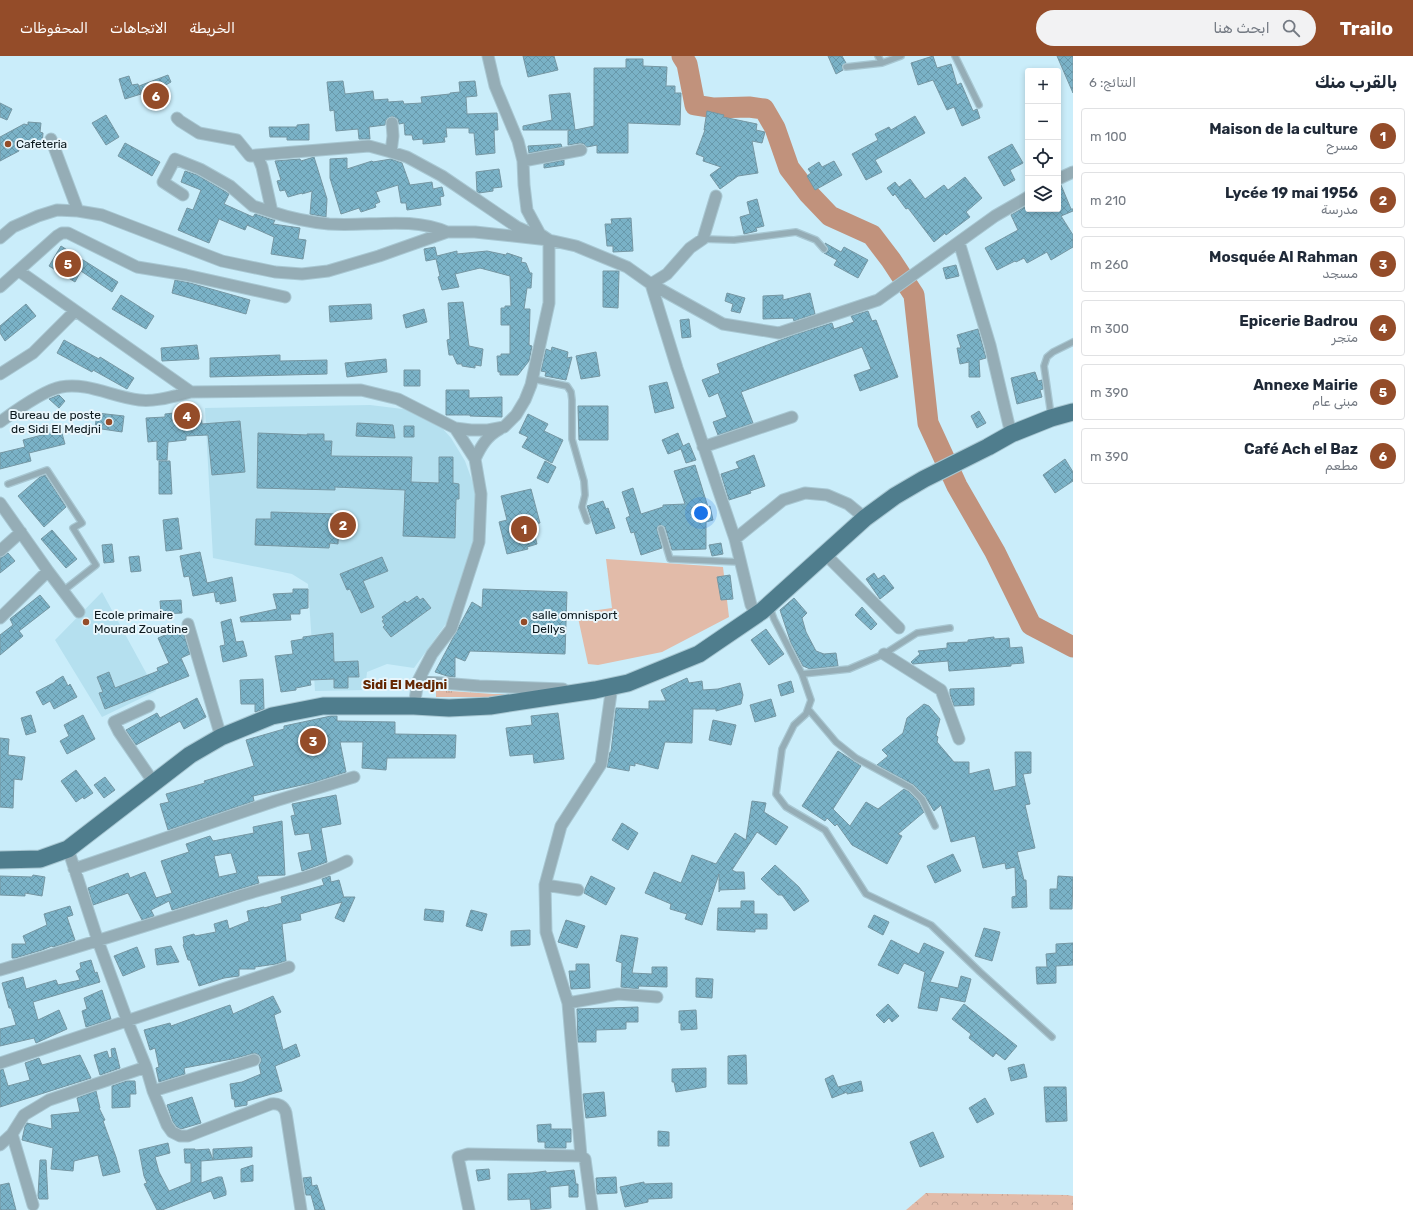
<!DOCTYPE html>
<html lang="ar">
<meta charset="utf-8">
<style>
:root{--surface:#fff;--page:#f2f2f3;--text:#1f2937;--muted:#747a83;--line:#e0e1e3;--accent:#944c29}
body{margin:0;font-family:Rubik,Cairo,sans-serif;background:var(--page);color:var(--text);direction:rtl}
.controls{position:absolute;right:12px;top:12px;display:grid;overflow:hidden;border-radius:4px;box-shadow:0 2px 6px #0003}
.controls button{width:36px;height:36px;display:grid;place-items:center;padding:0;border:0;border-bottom:1px solid var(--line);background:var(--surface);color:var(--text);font:20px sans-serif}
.you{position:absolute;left:701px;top:457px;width:14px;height:14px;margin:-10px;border:3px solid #fff;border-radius:50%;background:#1a73e8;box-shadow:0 0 0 6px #1a73e833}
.badge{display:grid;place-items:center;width:26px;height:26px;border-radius:50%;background:var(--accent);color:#fff;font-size:13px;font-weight:700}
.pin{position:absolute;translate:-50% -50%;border:2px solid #fff;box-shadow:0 1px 4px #0006}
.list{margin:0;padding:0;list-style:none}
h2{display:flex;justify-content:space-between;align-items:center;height:52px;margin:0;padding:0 16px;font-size:17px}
h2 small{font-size:13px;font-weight:400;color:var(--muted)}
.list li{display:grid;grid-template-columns:26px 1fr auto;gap:12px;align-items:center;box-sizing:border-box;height:56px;margin:0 8px 8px;padding:0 8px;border:1px solid var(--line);border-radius:4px}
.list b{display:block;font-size:15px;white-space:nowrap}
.list p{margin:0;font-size:13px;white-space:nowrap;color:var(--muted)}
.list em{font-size:13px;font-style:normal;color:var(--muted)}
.icon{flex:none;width:22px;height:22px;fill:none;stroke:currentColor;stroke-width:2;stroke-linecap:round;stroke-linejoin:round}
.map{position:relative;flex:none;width:1073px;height:1154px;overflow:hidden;direction:ltr}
header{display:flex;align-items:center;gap:24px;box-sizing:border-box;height:56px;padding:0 20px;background:var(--accent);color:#fff}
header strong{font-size:19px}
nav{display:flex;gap:22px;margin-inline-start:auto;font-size:14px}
.search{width:280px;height:36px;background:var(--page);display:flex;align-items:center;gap:10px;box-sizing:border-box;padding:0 14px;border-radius:22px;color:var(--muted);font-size:15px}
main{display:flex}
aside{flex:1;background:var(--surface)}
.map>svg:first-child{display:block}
.built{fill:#b5e0ef}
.grass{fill:url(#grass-tufts)}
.forest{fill:url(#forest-crowns)}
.pitch{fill:#e2bba9}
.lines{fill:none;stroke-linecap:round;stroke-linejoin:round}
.river{stroke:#c1927c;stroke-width:21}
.building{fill:url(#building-cross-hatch);stroke:#7697a3;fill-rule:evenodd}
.service-casing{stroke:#a8c7d2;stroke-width:8}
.minor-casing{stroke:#a8c7d2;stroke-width:13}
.primary-casing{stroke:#a8c7d2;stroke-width:19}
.service{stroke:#95adb6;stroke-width:5.5}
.minor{stroke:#95adb6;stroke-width:11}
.primary{stroke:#4f7d8d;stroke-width:17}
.poi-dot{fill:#944c29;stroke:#e8f6fc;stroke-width:1.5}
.labels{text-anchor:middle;stroke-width:4;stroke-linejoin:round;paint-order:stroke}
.poi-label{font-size:12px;fill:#0b181d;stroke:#e8f6fc;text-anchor:start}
.neighbourhood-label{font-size:13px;font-weight:bold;fill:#642601;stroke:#e8f6fc}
</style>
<header>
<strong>Trailo</strong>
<div class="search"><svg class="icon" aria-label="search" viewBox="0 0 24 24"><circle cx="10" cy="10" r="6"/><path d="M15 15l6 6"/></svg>ابحث هنا</div>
<nav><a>الخريطة</a><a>الاتجاهات</a><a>المحفوظات</a></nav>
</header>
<main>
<aside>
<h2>بالقرب منك<small>النتائج: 6</small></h2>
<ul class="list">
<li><span class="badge">1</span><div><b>Maison de la culture</b><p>مسرح</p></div><em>100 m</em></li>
<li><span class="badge">2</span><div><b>Lycée 19 mai 1956</b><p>مدرسة</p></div><em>210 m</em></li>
<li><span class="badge">3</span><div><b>Mosquée Al Rahman</b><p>مسجد</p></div><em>260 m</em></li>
<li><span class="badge">4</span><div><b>Epicerie Badrou</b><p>متجر</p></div><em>300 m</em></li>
<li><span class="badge">5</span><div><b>Annexe Mairie</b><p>مبنى عام</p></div><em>390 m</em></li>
<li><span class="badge">6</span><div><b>Café Ach el Baz</b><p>مطعم</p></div><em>390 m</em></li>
</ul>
</aside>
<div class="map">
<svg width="1073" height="1154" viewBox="0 0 1073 1154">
<defs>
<pattern id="grass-tufts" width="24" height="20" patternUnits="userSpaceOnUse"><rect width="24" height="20" fill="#e2bba9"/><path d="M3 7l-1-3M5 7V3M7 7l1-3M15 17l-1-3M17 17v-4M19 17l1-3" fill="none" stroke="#c1a091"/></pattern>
<pattern id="forest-crowns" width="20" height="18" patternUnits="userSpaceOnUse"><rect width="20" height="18" fill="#e2bba9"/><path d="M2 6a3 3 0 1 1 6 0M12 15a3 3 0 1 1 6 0" fill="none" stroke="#c1a091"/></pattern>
<pattern id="building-cross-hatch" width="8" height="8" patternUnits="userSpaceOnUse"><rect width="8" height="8" fill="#7ab2c7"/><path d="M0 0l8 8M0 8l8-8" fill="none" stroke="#6898aa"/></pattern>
</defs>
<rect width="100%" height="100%" fill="#caedfa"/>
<path class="built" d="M370,349L411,354L436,365L451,382L465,405L477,438L473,500L450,562L414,612L387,608L367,616L365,634L315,635L308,528L292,518L213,502L205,352Z
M102,536L156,635L102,661L55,584Z"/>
<path class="grass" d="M436,634L493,638H522L492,641H436Z"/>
<path class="forest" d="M926,1137L1067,1139L1073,1140V1154H906Z"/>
<path class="pitch" d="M606,503L723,511L729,561L662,596L598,609L588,608L577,557L612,552Z"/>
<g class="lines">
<path class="river" d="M682,0L687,8L695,49L714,52L749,51L764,53L775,72L789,112L809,138L830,160L872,179L891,204L914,239L928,367L957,430L995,496L1031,569L1073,591"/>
</g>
<path class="building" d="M523,0H554L558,14L528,21Z
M828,0H842L846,7L842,10L843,14L836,18Z
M933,0L937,12L951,8L957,29L961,27L973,55L977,53L980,62L962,70L954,51L947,54L933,24L918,29L911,7Z
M1057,0H1073V37Z
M626,3H643V10L667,11L666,30H675V37H681L680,69L628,67V97H597V89L587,91L584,88L580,87L568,89V75L571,74H523V70L552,64L549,39L570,37L575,74L594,70V12H626Z
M168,19L171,26L164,30L163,31L168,43L159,47L156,39L150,42L148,36L142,38L139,30Z
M129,20L132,29L138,28L141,38L125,43L119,23Z
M343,25L345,38L373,35L374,44L388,43V46L403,45L404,48L422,47L421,41L450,38V37L460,36L459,26L475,25L477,40L466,41L467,58L497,57L498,74H494L495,97L476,99L474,77H469V72H446L447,81H444L445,86L423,88V83L413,84L412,79H405L404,67L399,68L398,63L392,60L386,64L385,69L369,71L370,83H359L358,73L336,75L334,54L330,55L327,26Z
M0,47L12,53L7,64L0,61Z
M707,55L724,59L723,61L757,68L756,74L765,76L762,87L752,85L758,117L738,120L720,133L710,119L721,111L703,105L704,101L696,98L705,74H704Z
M106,59L119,81L106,89L92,67Z
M915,60L925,77L875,104L882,116L866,124L852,98L878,84L875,78L889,71L891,74Z
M28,66L41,67L40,76L43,77L42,89L14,86L19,95L0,105V81L24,68L28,69Z
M309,68V84H287V81H270L269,71H297V69Z
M125,87L160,106L152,120L118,100Z
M561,88L562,91L529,97L528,90Z
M1012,88L1023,107L1010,114L1015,124L1004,130L988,101Z
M314,101L327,143L326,161L310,158L312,135L302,138V137L288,141L285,134L280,135L277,125L281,124L275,105L300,103L301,105Z
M347,102V113L372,105L373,106L391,103L402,107L410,129L432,126L433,133L442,131L444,140L440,141L441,149L407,154L406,147H401L398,129L376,136L380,146L375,148L376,151L361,156L359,152L341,158L330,122V103Z
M564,104V109L544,112V108Z
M834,105L842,119L815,134L807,120L811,117L808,113L819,106L822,111Z
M499,113L502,131L493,132V135L479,137L477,136L476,116Z
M185,115L197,119L226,136L229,138L224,148L253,161L255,158L273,164H275L273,168L300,172L298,183L306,184L303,203L271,198L274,181L247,169L245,174L219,163L209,187L178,174L187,152L193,154L201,134L181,126Z
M965,121L982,142L966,156L970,161L946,179L945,177L934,186L908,152L906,153L895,138L893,140L887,132L895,126L899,131L910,123L925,143L944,129L948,134Z
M1061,129L1071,153H1073V155L1061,160L1073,179V191L1051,204L1047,196L1027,207L1024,202L1016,206L1015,205L997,214L985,192L1018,174L1011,159L1028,149V153H1058V130Z
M757,143L764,170L756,172L757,175L744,178L740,161L750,158L747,146Z
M631,162L633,195L613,196V190H607L605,168H612L611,163Z
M825,187L841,196L844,191L868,204L858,222L834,209L837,204L824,197L827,196L828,193Z
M61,190L118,226L112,236L81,215L75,226L49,210Z
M435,191L437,200L457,195V198L487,195L506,199L507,197L522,202L521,206L526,207L530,217H532L531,232H527L524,253H530L529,289L532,290L529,305L518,319H500V316H498L497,300H501V298H510V269H501V252H505V250H511L510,220L480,212L455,218L459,231L442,234L438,221L440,220L436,203L426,205L424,193Z
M956,209L959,220L946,223L943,212Z
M603,215H619L618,252L603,251Z
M175,224L190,227L250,244L246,258L172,237Z
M727,237L745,242L740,257L731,255L733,248L725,245Z
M810,237L815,258L794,265L793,262L763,263V240L783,239V244Z
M121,239L154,260L146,273L112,253Z
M463,246L469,290L483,293L481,310L475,309V312L462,310V308H457L453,299H449L447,284L450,283L448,247Z
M26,248L36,260L5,285L0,277V270Z
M371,248L372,263L330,266L329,250Z
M424,253L427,266L406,272L403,259Z
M868,255L872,265L876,264L898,321L860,335L854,319L871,313L862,291L741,336L753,367L718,379L713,366L727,361L718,337L709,341L702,324L720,317L717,308L794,279L832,267L834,273L854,266L851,260Z
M689,263L691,281L682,282L680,264Z
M978,273L986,302L979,304L980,321H969V306L960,308L957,292H961L957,279Z
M64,284L99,303L100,301L134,322L127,333L93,314L92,316L57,297Z
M197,289L199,303L162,305L161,292Z
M552,291L568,296L567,302L572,301L566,324L545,320L546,316L541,315L546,293L551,295Z
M596,296L600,320L581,323L576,300Z
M280,299V305L327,304V318L210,321V302Z
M386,303L387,316L347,321L345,307Z
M404,314H420V330H404Z
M1035,316L1038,325L1042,324L1043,333L1040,334L1042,341L1017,348L1011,322Z
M667,326L674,352L655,357L649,330Z
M446,334H469V342L502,341V361L470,360V359H446Z
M59,339L65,345L59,352L49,343Z
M578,350H608V384H579Z
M979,355L986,367L977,372L971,360Z
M183,356L184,360L201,358L202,368L240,365L245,416L212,419L208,379L186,380V384L168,386L167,404H157V385L148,386L146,362L165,361V358Z
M97,357L124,360L122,376L95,372Z
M528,358L548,368L544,375L563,384L552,407L522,391L528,381L519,377Z
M357,367L393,369L395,382L356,380Z
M404,370H414V381H404Z
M61,374L65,388L29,397L31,405L0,413V397L25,391L23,384Z
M258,377L307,379V378H324V385H332L331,400L412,401L411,426L439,427V401H453V427L459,428V443H456L455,482L403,480L405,434L335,431V434L257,432Z
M678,377L683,390L689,387L696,404L686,407L681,393L668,398L662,384Z
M754,399L765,430L750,435L751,437L729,444L721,418L739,412L736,406Z
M1065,403L1073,416V425L1055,437L1043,419Z
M159,405H170L172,438H159Z
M545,405L556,411L548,427L537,422Z
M695,409L708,451L710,450L713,464L706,466V493L672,494L665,471L660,469L658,470L657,474L662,492L641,499L634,476L631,477L626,462L630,460L622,436L633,432L641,458L663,451V449L685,448L674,415Z
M45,419L66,451L44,471L18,440L40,421Z
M531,433L540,467L532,468L537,488L527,491L528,493L507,498L499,466L507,464L501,440Z
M603,445L606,453L608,452L615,472L596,478L587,450Z
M271,456L339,458L338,488L330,487L329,492L255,489L256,463H271Z
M178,462L182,493L166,495L163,464Z
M52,474L77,503L66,512L41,483Z
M721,487L723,498L712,500L709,489Z
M112,488L114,506L104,507L102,489Z
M200,496L207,527L232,521L236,545L220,548V545L216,546L214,536L193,540L189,520L184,521L180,500Z
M8,497L15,505L0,517V502L4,500Z
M139,500L141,515L131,516L129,501Z
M382,501L388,515L363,525L374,551L361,557L350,533L347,534L340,518Z
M874,517L878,523L884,519L894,532L880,543L866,523Z
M730,519L733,543L721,544L717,521Z
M293,533H308V552L300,553V558H290L291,564L241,566L240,561L277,553L273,538L293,537Z
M483,533L567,536L565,598L470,595L465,605L455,601V621L447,620L435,616L472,546L482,552Z
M40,539L50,551L19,575L23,580L0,599V579L13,569L10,563Z
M417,540L420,544L423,542L431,552L391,581L383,571L385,569L382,565L384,564L382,561L405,545L407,547Z
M794,542L807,557L802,562L806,576L816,595L824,598L836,597L838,610L810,613L803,610L791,587L780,554Z
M181,544L182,557L161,558L160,545Z
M862,551L877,568L871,574L855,559Z
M231,563L236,586L243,585L247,600L223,606L220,590L225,589L221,566Z
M182,572L190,598L181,602L189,620L105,653L99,637L103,636L97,621L109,616L115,632L158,615L157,612L169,607L158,582Z
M766,573L784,598L769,609L751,584Z
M333,577L334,606L358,605L359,621H348V632H334V623L310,624L311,629L296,632V634L281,636L275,600L293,598L291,585L303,583V581Z
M994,581V583L1009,582L1010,592L1022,591L1024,607L1011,608V610L949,615L948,605L913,608L911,606L920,598L918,595L947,592V587L968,586V584Z
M63,620L68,630L70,628L77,641L54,653L50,645L43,649L36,636L55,626V625Z
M687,622L689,627L702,625L703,634L718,633L740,627L743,639L741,648L716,655V653H693L692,687L665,686L658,713L635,707V710L630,709L629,715L607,711L610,696H611L616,652L649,653V645H666L661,634Z
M263,623L264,653L255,656V648H241L240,624Z
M791,625L794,636L781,640L778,629Z
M974,632V649L954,650L950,638V633Z
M197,642L206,661L184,673L180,665L136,689L126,674L157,657L160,662Z
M771,643L776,660L755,666L750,649Z
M924,648L929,650L940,663L936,679L938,681L937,686L954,706H969V718L989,713L994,735L1016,730L1015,696H1031V717L1023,718L1030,748L1025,749L1035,792L1017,796L1024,824H1026L1027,851L1012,852V841L1016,840L1015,811L1006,813L1005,807L983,812L975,780L951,786L941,749L934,755L925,740L914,729L877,709L888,700L882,694L903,677L907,662Z
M558,657L564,703L534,707L533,698L510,700L506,672L532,669L531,660Z
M31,659L36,676L26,679L21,662Z
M83,659L95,683L67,698L60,685L69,680L64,669Z
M331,660H337V665L395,666V678L456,679L455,702H387L386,714L362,712L363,686H340L346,716L315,726L253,740L254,745L168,774L160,748L169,746L166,738L205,727L204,725L254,710L246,684L284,673V670Z
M713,664L736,669L731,689L709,684Z
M0,682L9,683L8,699L25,701L22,724L14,723L13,752L0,751Z
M838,695L861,710L833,753L850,770L866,746L878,753L904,733L908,735L918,745L924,756L898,778L902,780L887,808L852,789L837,768L835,770L827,762L825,765L802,750Z
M76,714L93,737L84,743L83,741L76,746L61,725Z
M105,721L115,734L104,742L94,729Z
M336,739L341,768L321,772L327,806L302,815L298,797L312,794L309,777L295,779L291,760L295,759L292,748Z
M752,745L766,747L764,756L788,771L776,789L757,776L732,814L736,816H744L745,833L720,834L719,836V818L702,869L685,863L687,858L670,853L671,848L645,837L654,816L681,827L692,799L716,808L735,777L746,784Z
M282,765L285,819L257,820L259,827L172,854L169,845L151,854L154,860L142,864L128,837L93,849L88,832L128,817L130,822L145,816L156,842L172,837L161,805L189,796L186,788L210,780L213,785L254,777L253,771ZM231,797L237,817L219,821L214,800Z
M622,767L638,777L628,794L612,784Z
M953,798L961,815L935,827L927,810Z
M775,809L799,831L809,845L794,855L782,839H778L761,823Z
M33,819L45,821L42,840L25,837V840L0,839V820L32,821Z
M330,820L331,826L339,824L344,842V841H355L344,866L335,862L342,846L300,858L301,864L282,868L286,905L276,908L255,911V913H239V920L224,922L199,930L190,904H188L183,889L184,888L183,881L194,878L195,880L216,876L214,868L227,864L229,873L249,865L247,855L264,851V852L282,847L281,841L324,829L322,823Z
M591,820L615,832L606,849L584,837L585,833Z
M1058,820L1073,821L1072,853H1050V833H1057Z
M741,845H754V858H767V873H755V876L717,874L718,852H741Z
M70,850L73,859L67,861L75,884L53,891L52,890L42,894L15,902H12V888H26L23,880L47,869L44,858Z
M425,853L444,855L443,866L424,864Z
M471,854L487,858L482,875L466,870Z
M874,859L889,866L883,879L868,871Z
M566,864L585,870L577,892L558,886Z
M984,872L1000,876L992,905L975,900Z
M530,874V889L511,890V875Z
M621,879L638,882L632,917L652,918V911H667V931L639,930L638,933L621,931L622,907L616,905Z
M891,884L919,898L924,887L944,896L930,926L958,932L961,920L971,923L965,946L940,941L937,955L918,952L925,916L904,907L898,918L878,909Z
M1073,887V909L1056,910V927L1037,928L1036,911H1047L1046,898L1056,897V888Z
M171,890L179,906L157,909L155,893Z
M137,891L145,911L123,920L114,900Z
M91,904L95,917L97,916L100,926L33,946L38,964L59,954L67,973L36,987L34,982L0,990V973L16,969L11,952H9L2,927L23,921L26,933L56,924L58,929L80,924L76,915L81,912L80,907Z
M576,908H589L590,932L571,933L569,915H576Z
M696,922L713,923L712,942L696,941Z
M102,934L111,963L86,971L82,955L87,953L84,942Z
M273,940L281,956L274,959L283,994L296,988L300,1000L275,1010L282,1035L247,1045V1049L235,1051L234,1043H232L230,1028L242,1026L261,1018L259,1009L261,1006V1002L259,999L255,997L232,1003L184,1012L185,1018L159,1026L156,1012L159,1011L155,992L150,994L144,974L170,967L171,970L230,949L233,958Z
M888,948L899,960L892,966L889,962L884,967L876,959Z
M964,948L1017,990L1005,1004L996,997L993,1001L969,982L971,978L952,963Z
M638,951V966H626V973L596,974V986H578L577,953Z
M696,954L697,973L681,974V967H679V955Z
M115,992L120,1012L100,1019L94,999L107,995L109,1002L112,1001L111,993Z
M80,999L91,1022L0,1051V1014L3,1013L8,1030L30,1024L25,1007L39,1002L42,1009Z
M746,999L747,1028H728V1000Z
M1024,1008L1027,1021L1011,1025L1008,1012Z
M706,1012V1031L676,1036L674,1026H672V1013Z
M833,1019L838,1031L861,1025L863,1035L847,1038V1036L832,1042L825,1023Z
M127,1025H135L136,1038H130V1051L112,1052V1030Z
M1044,1031H1066L1067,1065L1046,1066Z
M96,1035L100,1052H99L105,1064L103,1065L116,1101L120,1116L103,1120L98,1099L74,1105L73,1115L51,1113L53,1092L22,1084L25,1070L27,1067L52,1073L51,1059L80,1056L77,1042Z
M604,1036L606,1060L586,1062L583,1038Z
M192,1041L201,1067L181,1073L177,1071L173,1066L167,1049Z
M985,1042L994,1058L977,1067L969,1052Z
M551,1068V1073H571V1086H566V1092H545V1086H538L537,1069Z
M658,1075L669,1076V1090H658Z
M933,1076L944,1101L920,1111L910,1086Z
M168,1087L170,1097L155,1101L159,1116L169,1135L191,1126V1107H185L184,1093H195V1094L209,1093L213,1104L201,1105V1127L218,1121H222L226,1135V1139L214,1143L211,1135L162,1154H157L144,1128L147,1127L144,1120L139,1094Z
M252,1091V1101L213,1104V1093Z
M40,1104H46L48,1143H39L38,1140Z
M253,1109V1125L241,1126V1113Z
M489,1113L490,1123L478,1125L476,1114Z
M574,1114L576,1128H578V1141H569V1129L550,1131L551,1152L531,1154L530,1143L508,1144V1118L532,1117L546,1115V1117Z
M311,1121L312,1130L317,1129L325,1154H315L311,1139H306L303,1122Z
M616,1121L617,1137L597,1138L596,1122Z
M644,1126V1128L672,1127V1142L648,1143V1146L625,1151L620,1131Z
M9,1127L16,1154H0V1129Z"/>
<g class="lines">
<g class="service-casing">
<path id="service" d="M878,0L882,7L901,0
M955,0L979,49
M846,11L882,7
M703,183L734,184L796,176L816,184L824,193
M533,323L567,330L571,336L572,344V383L584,425L585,439L582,451L587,465
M1051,359L1044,310L1047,301L1053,296L1073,286
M8,428L47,414L82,467L73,472L96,509L63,535
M661,473L670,503L740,506
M770,552L774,563L802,618L811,644L806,658L794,669L782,693L776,738L786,751L825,774L866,838L931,869L980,916L1052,981
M802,618L849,613L884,598L917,577L950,572
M808,653L836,686L856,702L911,732L922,743L935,770"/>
</g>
<g class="minor-casing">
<path id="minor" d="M177,62L180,65L199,77L237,84L250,100L257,99
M51,83L78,155
M391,96L393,80L392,67
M523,105L581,94
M1058,123L1073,116
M183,139L163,126L175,103L200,113L230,130L253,150L272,156
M716,140L703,183L690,192L667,218L651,228L723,268L779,277L878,244L995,160L1028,141
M447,176C410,160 368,171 329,168C310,166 290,162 272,156L262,111L257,99L369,90L391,96L407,101L442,120L517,171L537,180
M0,182L13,171L38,160L57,154L78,155L102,159L222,205L275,216L302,218L328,215L379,200L447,176H475L549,184L576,190L627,211L651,228L677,312L735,483L751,549L757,558
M959,186L990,289L1011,378
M19,215L191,336L361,334L398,343L455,372L475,403L481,438L479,486L451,573L432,598L418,625L414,650
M0,231L57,180L62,177H68L137,211L186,219L285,241
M0,318L33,297L75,255
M0,366C15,355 44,334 61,331C87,326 113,341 139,344C156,346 174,340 191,336
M455,372L471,374H488L504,371L516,359L525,344L531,329L549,247V184L540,178L527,154L524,129L523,105L518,85L495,30L488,0
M703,391L792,361
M475,403C481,390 487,380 500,373
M0,447L48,515L79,556
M735,483L783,444L805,437L827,439L848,448L865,462
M0,495L21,476
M825,498L899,572
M0,562L48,515
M188,568L221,681
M884,598L941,634L959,683
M418,625L479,630L563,633
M149,650L114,666L119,676L154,727
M68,793L98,885L127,964L146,1011L153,1035L167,1069L172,1076L180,1080H188L271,1048C278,1047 284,1050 286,1057L301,1154
M74,813L275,745L354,721
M545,829L578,834
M0,914C79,891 158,866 237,841C274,829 313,822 347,805
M568,947L618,938L657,941
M0,1007L289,911
M153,1035L254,1004
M12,1078L33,1149
M0,1089L12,1078L24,1059L49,1044L146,1011
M469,1154L458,1101L468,1098L581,1100
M592,1154L585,1103L581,1100L568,947L546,876L545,829L561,770L601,708L612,630"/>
</g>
<g class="primary-casing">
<path id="primary" d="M0,804L40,803L68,793L190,699L221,681L272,660L323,650H414L449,652L490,650L595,634L628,627L699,598L762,555L865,462L895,440L924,423L988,391L1011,378L1051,362L1073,356"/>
</g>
<use href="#service" class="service"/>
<use href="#minor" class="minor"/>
<use href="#primary" class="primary"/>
</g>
<g class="poi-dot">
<circle cx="8" cy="88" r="4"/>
<circle cx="109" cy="366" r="4"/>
<circle cx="86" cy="566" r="4"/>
<circle cx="524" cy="566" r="4"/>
</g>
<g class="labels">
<g class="poi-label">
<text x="16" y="92">Cafeteria</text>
<text x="101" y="363" text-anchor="end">Bureau de poste<tspan x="101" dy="14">de Sidi El Medjni</tspan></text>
<text x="94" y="563">Ecole primaire<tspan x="94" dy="14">Mourad Zouatine</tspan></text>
<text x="532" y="563">salle omnisport<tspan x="532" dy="14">Dellys</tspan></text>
</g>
<g class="neighbourhood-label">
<text x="405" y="633">Sidi El Medjni</text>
</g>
</g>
</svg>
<div class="controls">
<button>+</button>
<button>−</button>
<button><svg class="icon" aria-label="locate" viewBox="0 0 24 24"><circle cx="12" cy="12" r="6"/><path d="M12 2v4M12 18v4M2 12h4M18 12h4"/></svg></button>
<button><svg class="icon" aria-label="layers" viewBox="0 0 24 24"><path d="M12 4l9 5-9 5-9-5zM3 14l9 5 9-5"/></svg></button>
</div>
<div class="you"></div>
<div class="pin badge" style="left:524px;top:473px">1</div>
<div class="pin badge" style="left:343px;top:469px">2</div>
<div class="pin badge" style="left:313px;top:685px">3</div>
<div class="pin badge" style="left:187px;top:360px">4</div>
<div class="pin badge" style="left:68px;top:208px">5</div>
<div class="pin badge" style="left:156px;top:40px">6</div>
</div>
</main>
